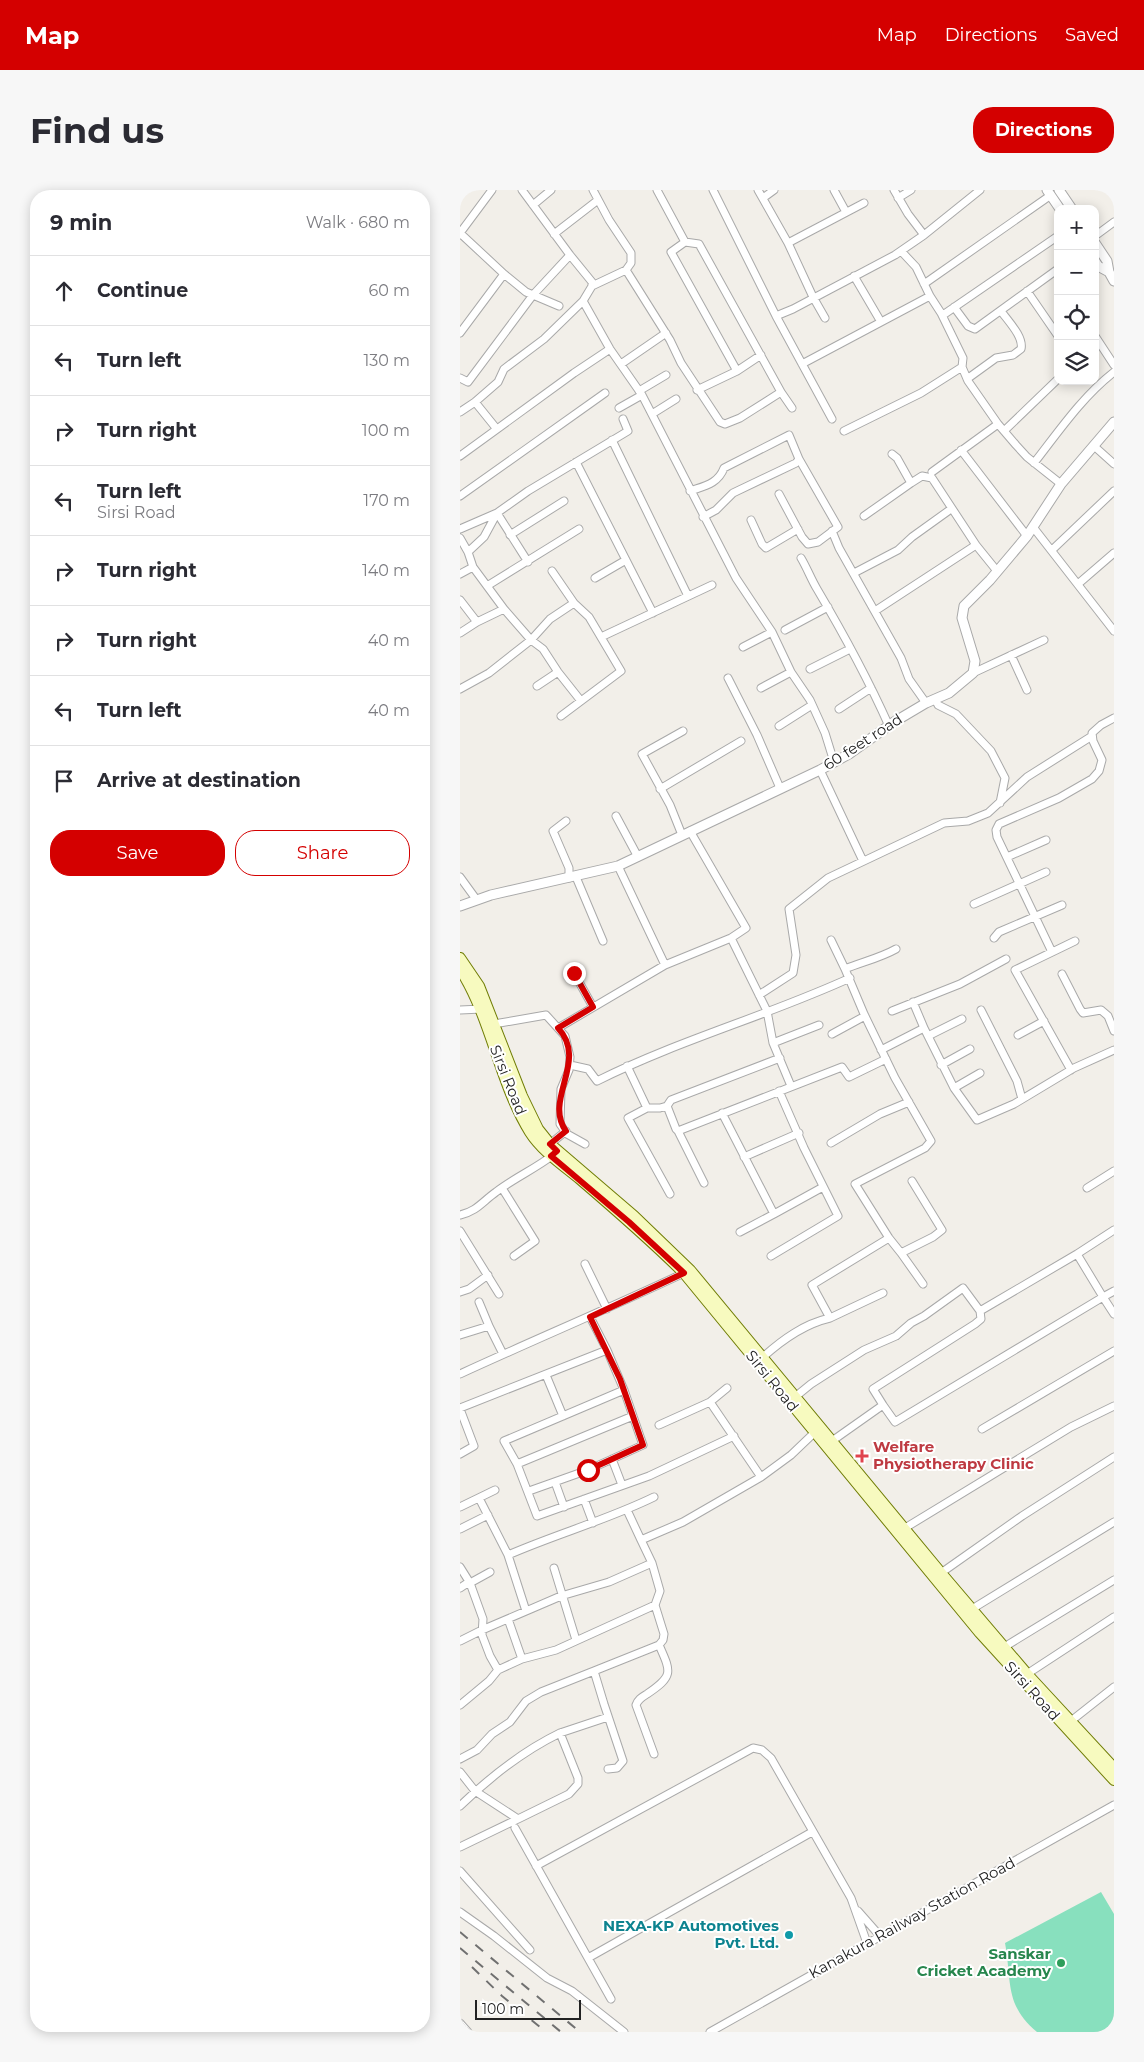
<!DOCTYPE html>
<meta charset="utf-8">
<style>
:root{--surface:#fff;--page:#f7f7f7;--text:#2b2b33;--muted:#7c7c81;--line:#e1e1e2;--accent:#d40000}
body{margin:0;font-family:Montserrat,sans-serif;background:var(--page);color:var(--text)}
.controls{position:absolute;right:15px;top:15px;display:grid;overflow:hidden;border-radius:10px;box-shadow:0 2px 12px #0003}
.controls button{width:45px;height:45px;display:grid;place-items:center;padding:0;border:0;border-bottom:1px solid var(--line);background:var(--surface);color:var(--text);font:25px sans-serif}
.scale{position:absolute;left:15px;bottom:12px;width:106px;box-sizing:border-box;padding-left:5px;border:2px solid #222;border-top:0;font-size:14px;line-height:18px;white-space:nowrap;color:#222;-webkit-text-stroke:4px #fff;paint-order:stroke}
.stop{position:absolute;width:15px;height:15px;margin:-11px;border:4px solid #d40000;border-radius:50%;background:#fff}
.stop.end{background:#d40000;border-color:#fff;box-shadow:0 1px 5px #0008}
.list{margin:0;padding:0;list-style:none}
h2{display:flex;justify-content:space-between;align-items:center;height:65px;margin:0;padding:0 20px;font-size:21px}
h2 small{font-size:16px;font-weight:400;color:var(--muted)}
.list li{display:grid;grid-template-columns:32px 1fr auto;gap:15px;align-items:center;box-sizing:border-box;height:70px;padding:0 20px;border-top:1px solid var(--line)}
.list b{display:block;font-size:19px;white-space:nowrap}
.list p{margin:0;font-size:16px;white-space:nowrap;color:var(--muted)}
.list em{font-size:16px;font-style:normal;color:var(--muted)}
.actions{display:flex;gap:10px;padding:15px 20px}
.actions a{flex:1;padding:11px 0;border:1px solid var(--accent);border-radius:20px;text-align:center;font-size:18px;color:var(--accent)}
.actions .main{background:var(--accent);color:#fff}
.icon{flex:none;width:28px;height:28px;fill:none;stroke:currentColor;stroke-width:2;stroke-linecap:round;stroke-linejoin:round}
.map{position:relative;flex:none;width:654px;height:1842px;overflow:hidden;border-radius:20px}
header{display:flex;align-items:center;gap:30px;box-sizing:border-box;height:70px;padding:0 25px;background:var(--accent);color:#fff}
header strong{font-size:24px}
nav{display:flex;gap:28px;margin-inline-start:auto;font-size:18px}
.intro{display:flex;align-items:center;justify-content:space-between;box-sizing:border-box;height:120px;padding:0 30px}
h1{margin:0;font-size:35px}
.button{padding:12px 22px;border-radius:20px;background:var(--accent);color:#fff;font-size:18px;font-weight:700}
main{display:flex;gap:30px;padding:0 30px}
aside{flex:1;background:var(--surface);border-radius:20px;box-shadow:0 2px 12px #0003}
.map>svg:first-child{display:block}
.pitch{fill:#88e0be}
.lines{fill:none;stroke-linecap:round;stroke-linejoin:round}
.minor-casing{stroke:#a9a9a9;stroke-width:9}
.tertiary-casing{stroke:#a9a9a9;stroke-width:11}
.secondary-casing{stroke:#707d05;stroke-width:12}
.minor{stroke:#fff;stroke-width:7}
.tertiary{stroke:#fff;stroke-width:9}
.secondary{stroke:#f7fabf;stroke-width:10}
.rail{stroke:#707070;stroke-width:2;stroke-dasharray:10 10;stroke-linecap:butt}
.route{stroke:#d40000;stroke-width:6}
.health-dot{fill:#e0444e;stroke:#fff;stroke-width:2}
.culture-dot{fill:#0f9aa8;stroke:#fff;stroke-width:2}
.leisure-dot{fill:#2e9e5b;stroke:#fff;stroke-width:2}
.labels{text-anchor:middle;stroke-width:4;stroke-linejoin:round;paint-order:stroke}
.street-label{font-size:15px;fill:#222;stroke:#fff}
.health-label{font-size:15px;font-weight:bold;fill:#be3a42;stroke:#fff;text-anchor:start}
.culture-label{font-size:15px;font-weight:bold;fill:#0d838f;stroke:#fff;text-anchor:end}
.leisure-label{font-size:15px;font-weight:bold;fill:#27864d;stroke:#fff;text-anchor:end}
</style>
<header>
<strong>Map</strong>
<nav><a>Map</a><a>Directions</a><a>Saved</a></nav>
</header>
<div class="intro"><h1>Find us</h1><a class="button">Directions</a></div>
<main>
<aside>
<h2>9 min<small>Walk · 680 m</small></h2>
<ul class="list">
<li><svg class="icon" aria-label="ahead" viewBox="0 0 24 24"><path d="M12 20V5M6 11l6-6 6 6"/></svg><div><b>Continue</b></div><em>60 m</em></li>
<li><svg class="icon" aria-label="left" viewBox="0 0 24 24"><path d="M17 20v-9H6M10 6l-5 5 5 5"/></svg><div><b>Turn left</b></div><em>130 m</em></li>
<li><svg class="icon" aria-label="right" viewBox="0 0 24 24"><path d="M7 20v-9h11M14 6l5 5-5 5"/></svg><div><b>Turn right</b></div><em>100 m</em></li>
<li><svg class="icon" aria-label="left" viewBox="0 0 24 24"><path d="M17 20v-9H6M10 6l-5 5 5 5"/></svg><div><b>Turn left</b><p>Sirsi Road</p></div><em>170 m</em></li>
<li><svg class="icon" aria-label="right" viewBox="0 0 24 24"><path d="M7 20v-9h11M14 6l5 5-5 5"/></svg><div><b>Turn right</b></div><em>140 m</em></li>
<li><svg class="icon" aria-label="right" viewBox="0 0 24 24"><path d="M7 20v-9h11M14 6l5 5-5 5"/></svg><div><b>Turn right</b></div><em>40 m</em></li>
<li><svg class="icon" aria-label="left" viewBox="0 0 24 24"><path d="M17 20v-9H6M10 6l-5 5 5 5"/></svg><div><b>Turn left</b></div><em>40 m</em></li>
<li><svg class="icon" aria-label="arrive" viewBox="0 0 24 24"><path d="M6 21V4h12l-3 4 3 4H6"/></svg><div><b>Arrive at destination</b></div></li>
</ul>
<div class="actions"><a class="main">Save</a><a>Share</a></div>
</aside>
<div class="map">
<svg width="654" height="1842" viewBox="0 0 654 1842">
<rect width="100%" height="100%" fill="#f2efe9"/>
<path class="pitch" d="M641,1702L654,1724V1842H577C544,1815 552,1790 545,1753Z"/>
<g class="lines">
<g class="minor-casing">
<path id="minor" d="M62,0L110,65L132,92V96L123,111L150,159L182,205L276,388L312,442L331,482L350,510L365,543L374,572
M133,0L149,30L171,63V73L166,80L210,150L221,173L260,232L265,234L280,228L321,202L332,218
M197,0L225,52L211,62L277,181L301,165
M253,0L316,126L333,119L435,65L464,45L520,0
M298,0L328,53L353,107L365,128
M374,0L386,22
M434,0L448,24L464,45
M303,8L314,0
M438,8L451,0
M73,15L91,0
M0,43L44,84L0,143
M94,44L138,10
M0,45V43L32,0
M635,46L654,32
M225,52L239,54L321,202
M328,53L404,13
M441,61L456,77L470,106L481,123L503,168L502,177L508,191L538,234L556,255L567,267L601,294
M44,84L66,102L73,105L110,65
M394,86L421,132
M464,94L591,5
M132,96L166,80
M567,101L598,146
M494,117L508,136L515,139L598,79
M483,125L598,46
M316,126L372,229
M635,146L654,175
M161,174L206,143
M342,174L470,106
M0,188L8,192L73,105L99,116
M507,189L536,168L553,165L561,159C564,147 548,131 541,121
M237,200L277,181
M179,201L206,185
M15,212L36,238
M159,218L182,205
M0,222L15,212L38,192L44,179L84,149L123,111
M192,224L216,209
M384,241L461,203L502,177
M544,241L598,189
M152,250L228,406
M634,256L654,274
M501,260L567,346
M432,264L437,268L451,293L462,286L472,288L516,355
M0,266L114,183L150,159
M116,272L193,423
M574,273C599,241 622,207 654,182
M472,282L538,234
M230,301C244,296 258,294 264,278L329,245L339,269L336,273L273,303L256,320L243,327
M319,304L342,347L348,354L358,352L378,337L339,269
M0,306L145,203
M404,326L451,293
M291,330L302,354L306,358L338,339
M573,337L654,441
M0,339L37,323L68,372
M372,341L379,358L441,468L449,489L466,513
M50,345L104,311
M0,348L8,362L13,377L44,419
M592,360L654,301
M8,362L24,347L37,323L68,301L168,241L163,229
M341,368C347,378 351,389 357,399C383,443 408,489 429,536
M92,381L114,413
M394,383L438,360L452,347L491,319
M0,384L13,377
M135,388L166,370
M618,394L654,363
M27,396L119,339
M0,410L17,432
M415,421L516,355L537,381
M325,440L368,417
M0,443L17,432L44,419L71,450L90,429L114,413L129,427L161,481L101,526
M141,447L252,395
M283,457L312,442
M551,465L567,500
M350,479L390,459
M513,483L584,450
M268,488L297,545L320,598
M77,496L98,482
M301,498L331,482
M0,499L29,483L71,450L83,459L98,482L121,511
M475,509L478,515L496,524L531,561L545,588L540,613
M379,519L411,498
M319,536L352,515
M360,580L403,671
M200,599L281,551
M156,626L178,667
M106,631L93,641L109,678V688
M222,645L210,615L182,564L223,541
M547,667L586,650
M158,676L205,775
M0,687L16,709
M116,687L143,751
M514,714L586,682
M271,748L307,821L313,853L331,896
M534,748L539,742L602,715
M371,750L385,779
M436,759C420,768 402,772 385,779L404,824L435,888L471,951L465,958L395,994L429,1048L441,1063L473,1047L482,1040L452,991
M592,762L537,647L536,640L539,634L599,608L632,589L639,581L642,570L633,551L632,543L641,535L654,528
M114,783L133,817
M602,784L620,819L623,823L641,820L648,826L654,841
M299,805L333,783L336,765L329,719L368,688L484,633L508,631L528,623L567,587L632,546
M453,812L464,838
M0,820L22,819
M521,820L557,891L562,909
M432,821L500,794L546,769
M34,834L86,825L105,846L110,867L109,880L101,899L100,934L107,944L125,954
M98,838L205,775L271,748L286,738L230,641
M372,844L405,826
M558,845L584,831
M468,846L502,829
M313,853L359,835
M421,860L464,838L494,898L517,930L554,914L614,878L654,860
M110,875L128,879L137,891C219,850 307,826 390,788
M481,875L510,859
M167,876L187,918H200L207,916L211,910L320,868
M611,880L555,780L615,751
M494,898L520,883
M207,916L216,939L218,941
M187,918L168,928L210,1004
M262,923L314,1024L363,997
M371,953L420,924L449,912
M90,954L106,941
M284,967L339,943
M244,993L218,941L382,877L389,887L426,869
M42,998L75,1051L54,1066
M627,998L654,981
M0,1025C17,1021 22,1012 36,1002C54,988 75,979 93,965
M0,1041L39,1104
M280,1042L314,1024
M441,1063L463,1094
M617,1064L643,1107L654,1101
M311,1066L378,1026L344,958L319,901
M125,1074L147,1119
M0,1102L9,1099L28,1085
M19,1112L29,1136
M520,1121L617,1064L654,1040
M130,1127L147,1160
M370,1128L423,1103
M0,1145L29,1136L43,1164
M303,1167C323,1149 344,1134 370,1128L352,1095L429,1048
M0,1184C74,1150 150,1118 224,1083
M86,1185L103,1226
M164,1200L44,1251L57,1274L77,1326L189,1286L274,1246
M335,1207L351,1194L404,1160L436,1146L451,1133L464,1126L503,1098L520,1121L521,1129L515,1134L413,1199L423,1215
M250,1212L267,1198
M0,1218L147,1160L164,1200L183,1255L128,1280L69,1301
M0,1219L14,1256L0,1264
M199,1235L250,1212L301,1287
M522,1239L654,1161
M372,1251L423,1215L435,1232L643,1107L654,1124
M152,1269L162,1295
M57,1274L173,1226
M95,1292L104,1317
M19,1308L48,1365
M124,1309L133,1333
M0,1317L35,1300
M167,1320L181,1350
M445,1338L611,1237L654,1216
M0,1339L28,1325
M0,1377L10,1393L23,1429L22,1445L30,1466L38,1480L29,1491L0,1515
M94,1378L116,1450
M481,1383L562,1326L654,1267
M10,1393L30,1382
M0,1398L9,1392
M512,1419L654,1332
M66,1421L48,1365C96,1344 147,1330 194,1307
M48,1429L62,1469
M0,1451L22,1440L101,1406L149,1392L192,1373
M541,1459L654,1390
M38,1480L62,1469L96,1460L195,1415
M567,1484L654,1427
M611,1531L654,1497
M194,1564L176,1515C178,1509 182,1507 187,1504C214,1486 211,1482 199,1455
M0,1569L17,1560L32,1544L50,1532L66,1511L81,1502L134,1481
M148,1579L157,1578L163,1571L144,1514L134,1481L199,1455L203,1450L204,1444L195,1415L200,1401L192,1373L181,1350L223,1332L301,1287L331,1265L354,1243
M0,1582L15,1601L58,1629L109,1604L118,1594V1588L100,1543L148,1527
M0,1616C29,1588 63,1561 100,1543
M55,1638L151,1809
M0,1657L58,1629
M76,1676L293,1558L302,1560L311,1568L391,1708L407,1753
M0,1681L70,1760
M398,1721L420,1746
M0,1722L34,1746L87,1788L112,1801L164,1842
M128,1768L352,1642
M0,1833L8,1842
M250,1842L654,1615"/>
</g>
<g class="tertiary-casing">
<path id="tertiary" d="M587,0L600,19
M599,0L612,19
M635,53L647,71L649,82L654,91
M635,71L638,76L649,82
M0,716L31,705L158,676L360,580L389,564L434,532L466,513L489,503L513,483L515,471L502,428L504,416L530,390L567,346L601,294L654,232"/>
</g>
<g class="secondary-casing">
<path id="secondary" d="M0,768L19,796L62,906L78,939L90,954L174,1026L230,1080L481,1383L567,1484L654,1578
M0,779C32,829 39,892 70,942C82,961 103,975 120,989C155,1019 191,1050 224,1083L520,1443L654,1590"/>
</g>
<use href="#minor" class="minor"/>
<use href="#tertiary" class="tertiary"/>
<use href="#secondary" class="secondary"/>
<path class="rail" d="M0,1742L120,1842
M0,1758L101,1842
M12,1777L42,1806L86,1842"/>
</g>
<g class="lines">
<path class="route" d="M114,783L133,817L98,838C129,871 83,909 106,941L90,954L97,961L91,966L169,1032L224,1083L130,1127L160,1189L183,1255L128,1280"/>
</g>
<path class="health-dot" d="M399.5 1258.5h5v5h5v5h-5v5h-5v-5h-5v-5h5z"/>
<circle class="culture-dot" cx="329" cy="1745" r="5"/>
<circle class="leisure-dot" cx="601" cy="1773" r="5"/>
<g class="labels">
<g class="street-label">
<text transform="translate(403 552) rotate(-33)" y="5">60 feet road</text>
<text transform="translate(48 890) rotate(68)" y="5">Sirsi Road</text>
<text transform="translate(312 1191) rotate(51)" y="5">Sirsi Road</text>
<text transform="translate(572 1501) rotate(48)" y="5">Sirsi Road</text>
<text transform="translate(452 1728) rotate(-29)" y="5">Kanakura Railway Station Road</text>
</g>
<g class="health-label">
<text x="413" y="1262">Welfare<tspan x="413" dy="17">Physiotherapy Clinic</tspan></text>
</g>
<g class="culture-label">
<text x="319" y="1741">NEXA-KP Automotives<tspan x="319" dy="17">Pvt. Ltd.</tspan></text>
</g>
<g class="leisure-label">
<text x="591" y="1769">Sanskar<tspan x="591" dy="17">Cricket Academy</tspan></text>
</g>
</g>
</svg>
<div class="controls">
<button>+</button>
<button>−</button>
<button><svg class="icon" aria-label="locate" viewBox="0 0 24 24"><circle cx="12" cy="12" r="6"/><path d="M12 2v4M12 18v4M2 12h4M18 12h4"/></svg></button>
<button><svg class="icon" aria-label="layers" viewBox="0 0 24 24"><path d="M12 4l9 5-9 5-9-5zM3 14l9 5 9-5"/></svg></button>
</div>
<div class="scale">100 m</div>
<div class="stop" style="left:128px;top:1280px"></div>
<div class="stop end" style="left:114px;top:783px"></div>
</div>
</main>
